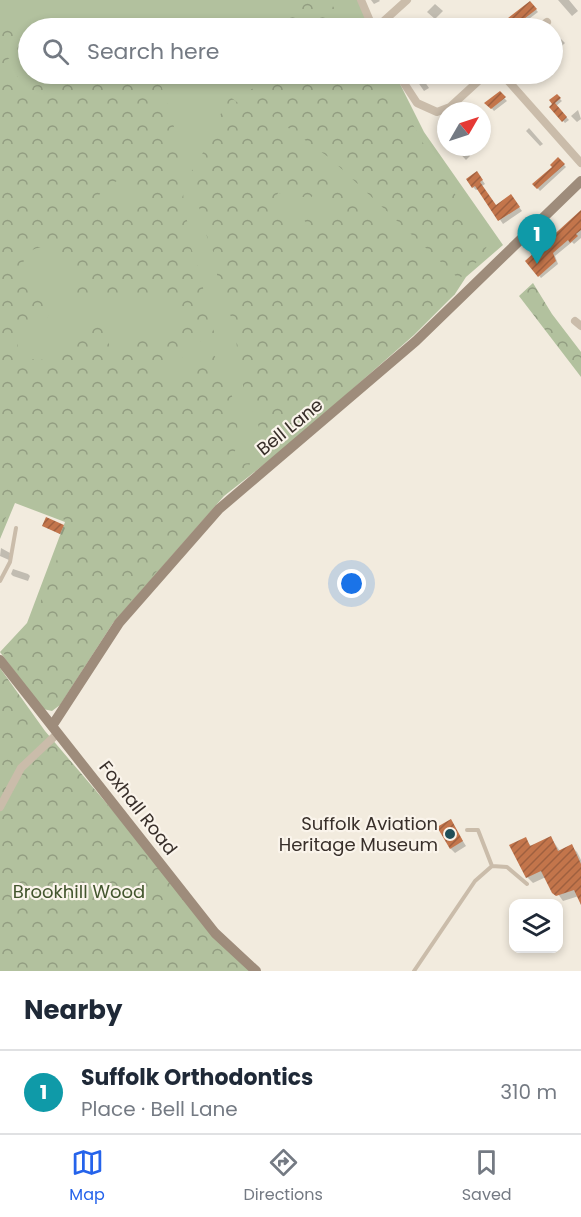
<!DOCTYPE html>
<meta charset="utf-8">
<style>
:root{--surface:#fff;--page:#f2f2f3;--text:#1f2937;--muted:#747a83;--line:#e0e1e3;--accent:#2563eb}
body{margin:0;font-family:Poppins,sans-serif;background:var(--page);color:var(--text)}
.controls{position:absolute;right:18px;bottom:18px;display:grid;overflow:hidden;border-radius:12px;box-shadow:0 3px 9px #0003}
.controls button{width:54px;height:54px;display:grid;place-items:center;padding:0;border:0;border-bottom:2px solid var(--line);background:var(--surface);color:var(--text);font:30px sans-serif}
.compass{position:absolute;left:437px;top:102px;width:54px;height:54px;border-radius:50%;background:var(--surface);box-shadow:0 3px 9px #0003;rotate:51deg}
.you{position:absolute;left:352px;top:584px;width:21px;height:21px;margin:-15px;border:4px solid #fff;border-radius:50%;background:#1a73e8;box-shadow:0 0 0 9px #1a73e833}
.badge{display:grid;place-items:center;width:39px;height:39px;border-radius:50%;background:var(--accent);color:#fff;font-size:20px;font-weight:700}
.pin{position:absolute;translate:-50% -50px;filter:drop-shadow(0 2px 3px #0008)}
.pin::after{content:'';position:absolute;top:32px;width:21px;height:18px;background:inherit;clip-path:polygon(0 0,100% 0,50% 100%)}
.list{margin:0;padding:0;list-style:none}
h2{display:flex;justify-content:space-between;align-items:center;height:78px;margin:0;padding:0 24px;font-size:26px}
h2 small{font-size:20px;font-weight:400;color:var(--muted)}
.list li{display:grid;grid-template-columns:39px 1fr auto;gap:18px;align-items:center;box-sizing:border-box;height:84px;padding:0 24px;border-top:2px solid var(--line)}
.list b{display:block;font-size:22px;white-space:nowrap}
.list p{margin:0;font-size:20px;white-space:nowrap;color:var(--muted)}
.list em{font-size:20px;font-style:normal;color:var(--muted)}
.icon{flex:none;width:33px;height:33px;fill:none;stroke:currentColor;stroke-width:2;stroke-linecap:round;stroke-linejoin:round}
.map{position:relative;flex:none;width:581px;height:971px;overflow:hidden}
.search{position:absolute;background:var(--surface);box-shadow:0 3px 9px #0003;left:18px;right:18px;top:18px;height:66px;display:flex;align-items:center;gap:15px;box-sizing:border-box;padding:0 21px;border-radius:33px;color:var(--muted);font-size:22px}
.sheet{height:162px;background:var(--surface)}
nav{display:flex;justify-content:space-around;align-items:center;box-sizing:border-box;height:84px;border-top:2px solid var(--line);background:var(--surface);font-size:16px;color:var(--muted)}
nav a{display:grid;justify-items:center;gap:3px}
nav .on{color:var(--accent)}
.map>svg:first-child{display:block}
.grass{fill:#b2c19e}
.forest{fill:url(#forest-crowns);fill-rule:evenodd}
.shadow{fill:#0003}
.building{fill:url(#building-hatch)}
.lines{fill:none;stroke-linecap:round;stroke-linejoin:round}
.lane{stroke:#cabcaa;stroke-width:4}
.street{stroke:#cabcaa;stroke-width:8}
.secondary{stroke:#9e8c7b;stroke-width:10}
.poi-dot{fill:#204f59;stroke:#faf4eb;stroke-width:2}
.labels{text-anchor:middle;stroke-width:4.5;stroke-linejoin:round;paint-order:stroke}
.street-label{font-size:18px;fill:#382f2a;stroke:#faf4eb}
.poi-label{font-size:18px;fill:#382f2a;stroke:#faf4eb;text-anchor:end}
.park-label{font-size:18px;fill:#43562e;stroke:#faf4eb}
</style>
<div class="map">
<svg width="581" height="971" viewBox="0 0 581 971">
<defs>
<pattern id="forest-crowns" width="20" height="18" patternUnits="userSpaceOnUse" patternTransform="scale(1.5)"><rect width="20" height="18" fill="#b2c19e"/><path d="M2 6a3 3 0 1 1 6 0M12 15a3 3 0 1 1 6 0" fill="none" stroke="#929d81"/></pattern>
<pattern id="building-hatch" width="6" height="6" patternUnits="userSpaceOnUse" patternTransform="scale(1.5)"><rect width="6" height="6" fill="#c3754b"/><path d="M-1 1l2-2M0 6l6-6M5 7l2-2" fill="none" stroke="#9f603f"/></pattern>
</defs>
<rect width="100%" height="100%" fill="#f2ebde"/>
<path class="grass" d="M0,0H359L372,28H28V74H395L424,132L503,245L466,277L455,294L414,335L291,443L224,496L113,623L60,705L52,711L43,709L0,652L27,623L65,522L15,503L0,539Z"/>
<path class="forest" d="M285,0H329L347,28H288Z
M15,25L22,37L18,51L7,60L13,72L27,86L40,85L59,74H166L159,79C168,105 176,129 180,156C184,181 181,206 190,230L187,236L202,279L206,313L216,336C197,346 191,335 180,363L164,369L161,376L171,380L178,377L210,353L213,354C228,370 239,416 238,439C238,444 235,451 233,456L238,464L250,463L248,472L222,497L112,622L59,705L51,708L45,705L2,651L35,616L66,536L67,521L24,501L13,502L0,530V30ZM121,178C130,187 147,193 152,201L151,205L138,207L133,202L131,204L125,201L120,205L114,201L100,211L97,210L95,202L101,192ZM44,247L70,266L90,268L95,272L83,283L67,281L61,284L59,294L64,300L78,295L93,294V297L106,299L111,306L114,305L113,296L123,293C127,295 132,299 136,299C154,302 163,293 177,313L185,305L196,307L182,325L162,336L152,345L144,339L137,337L121,350L112,351C101,326 101,314 72,327L74,332C69,341 62,345 58,355L47,360L25,359L18,348L17,330L23,325L39,327C68,300 35,287 21,268C26,255 29,248 44,247Z
M268,74H379L407,114L428,152L445,171L462,210L490,240L481,258L459,279L331,159L254,103L249,90L264,84Z
M229,96L295,146L445,280L455,294L262,461C266,428 250,412 242,382C237,363 238,342 233,323C227,302 213,281 217,257C204,242 198,195 190,173L198,163ZM322,189L326,192L327,200L338,208L336,216C322,213 316,212 304,220L309,227L305,233L290,228L276,197L278,193L310,198Z
M533,283L552,314L581,352V377L519,296Z
M0,668L45,731L212,927L257,971H0Z"/>
<path class="shadow" d="M371,0H379L380,1L374,4Z
M558,0H569L578,11L572,16Z
M530,3L538,12L517,28H499Z
M435,4L443,11L435,19L427,12Z
M416,23L421,28H411Z
M556,34L565,43L552,55V37Z
M420,75L429,88L424,91L415,78Z
M499,93L507,101L494,111L487,103Z
M557,96L562,101L556,106L569,120L565,123L551,107Z
M578,110L581,119L577,122L571,116Z
M529,128L543,144L540,146L526,131Z
M462,147L470,156L466,160L455,148Z
M558,159L566,167L540,191L534,184L554,167Z
M480,177L485,184L482,186L497,207L514,200L522,211L503,224L479,189L476,190L473,187Z
M581,213V238L574,244L572,242L555,256L558,264L541,278L527,261Z
M44,526H63L65,528L62,535Z
M1,548L10,553L9,560L0,556Z
M13,569L28,574L30,576L28,581L13,576L11,574Z
M450,821L466,846L455,853L451,849Z
M551,838L560,851L571,846L577,852L581,860V902L579,896L563,901L546,877L533,883L525,875V839L532,847Z"/>
<path class="building" d="M530,1L537,9L512,28H495Z
M500,91L506,97L491,109L484,103Z
M557,94L561,98L555,103L567,117L562,122L549,107L552,104L549,100Z
M558,157L565,164L537,189L532,184L552,167L550,165Z
M477,171L483,180L480,182L496,205L511,194L520,207L498,221L475,186L472,188L466,179Z
M581,210V230L576,234L578,236L570,243L568,240L553,253L556,261L538,277L525,261Z
M46,517L64,525L60,534L42,526Z
M451,819L463,841L450,849L437,827Z
M551,836L558,851L572,844L581,864V905L574,890L556,896L552,893L541,871L526,878L509,845L526,837L530,846Z"/>
<g class="lines">
<path class="lane" d="M0,581L10,562L16,528
M492,866L507,867L527,884
M414,971L475,881L492,866L478,830H467"/>
<path class="street" d="M361,0L373,28
M376,28L407,0
M539,28L547,22
M398,74L417,103L437,112L450,107L486,74
M502,74L581,163
M575,321L581,326
M0,807L21,768L58,733"/>
<path class="secondary" d="M0,660L215,933L256,971
M52,726L119,623L219,509L416,341L581,181"/>
</g>
<circle class="poi-dot" cx="450" cy="834" r="6"/>
<g class="labels">
<g class="street-label">
<text transform="translate(290 427) rotate(-39)" y="6">Bell Lane</text>
<text transform="translate(138 808) rotate(52)" y="6">Foxhall Road</text>
</g>
<g class="poi-label">
<text x="438" y="830">Suffolk Aviation<tspan x="438" dy="21">Heritage Museum</tspan></text>
</g>
<g class="park-label">
<text x="79" y="898">Brookhill Wood</text>
</g>
</g>
</svg>
<div class="controls">
<button><svg class="icon" aria-label="layers" viewBox="0 0 24 24"><path d="M12 4l9 5-9 5-9-5zM3 14l9 5 9-5"/></svg></button>
</div>
<svg class="compass" viewBox="-18 -18 36 36"><path d="M0-13l5 13h-10z" fill="#e53935"/><path d="M0 13l5-13h-10z" fill="#747a83"/></svg>
<div class="you"></div>
<div class="pin badge" style="left:537px;top:264px;background:#0f9aa8">1</div>
<div class="search"><svg class="icon" aria-label="search" viewBox="0 0 24 24"><circle cx="10" cy="10" r="6"/><path d="M15 15l6 6"/></svg>Search here</div>
</div>
<section class="sheet">
<h2>Nearby<small></small></h2>
<ul class="list">
<li><span class="badge" style="background:#0f9aa8">1</span><div><b>Suffolk Orthodontics</b><p>Place · Bell Lane</p></div><em>310 m</em></li>
</ul>
</section>
<nav>
<a class="on"><svg class="icon" aria-label="map" viewBox="0 0 24 24"><path d="M3 6l6-2 6 2 6-2v14l-6 2-6-2-6 2zM9 4v14M15 6v14"/></svg>Map</a>
<a><svg class="icon" aria-label="directions" viewBox="0 0 24 24"><path d="M12 3l9 9-9 9-9-9zM9 14v-3h6M13 9l2 2-2 2"/></svg>Directions</a>
<a><svg class="icon" aria-label="saved" viewBox="0 0 24 24"><path d="M7 4h10v16l-5-4-5 4z"/></svg>Saved</a>
</nav>
